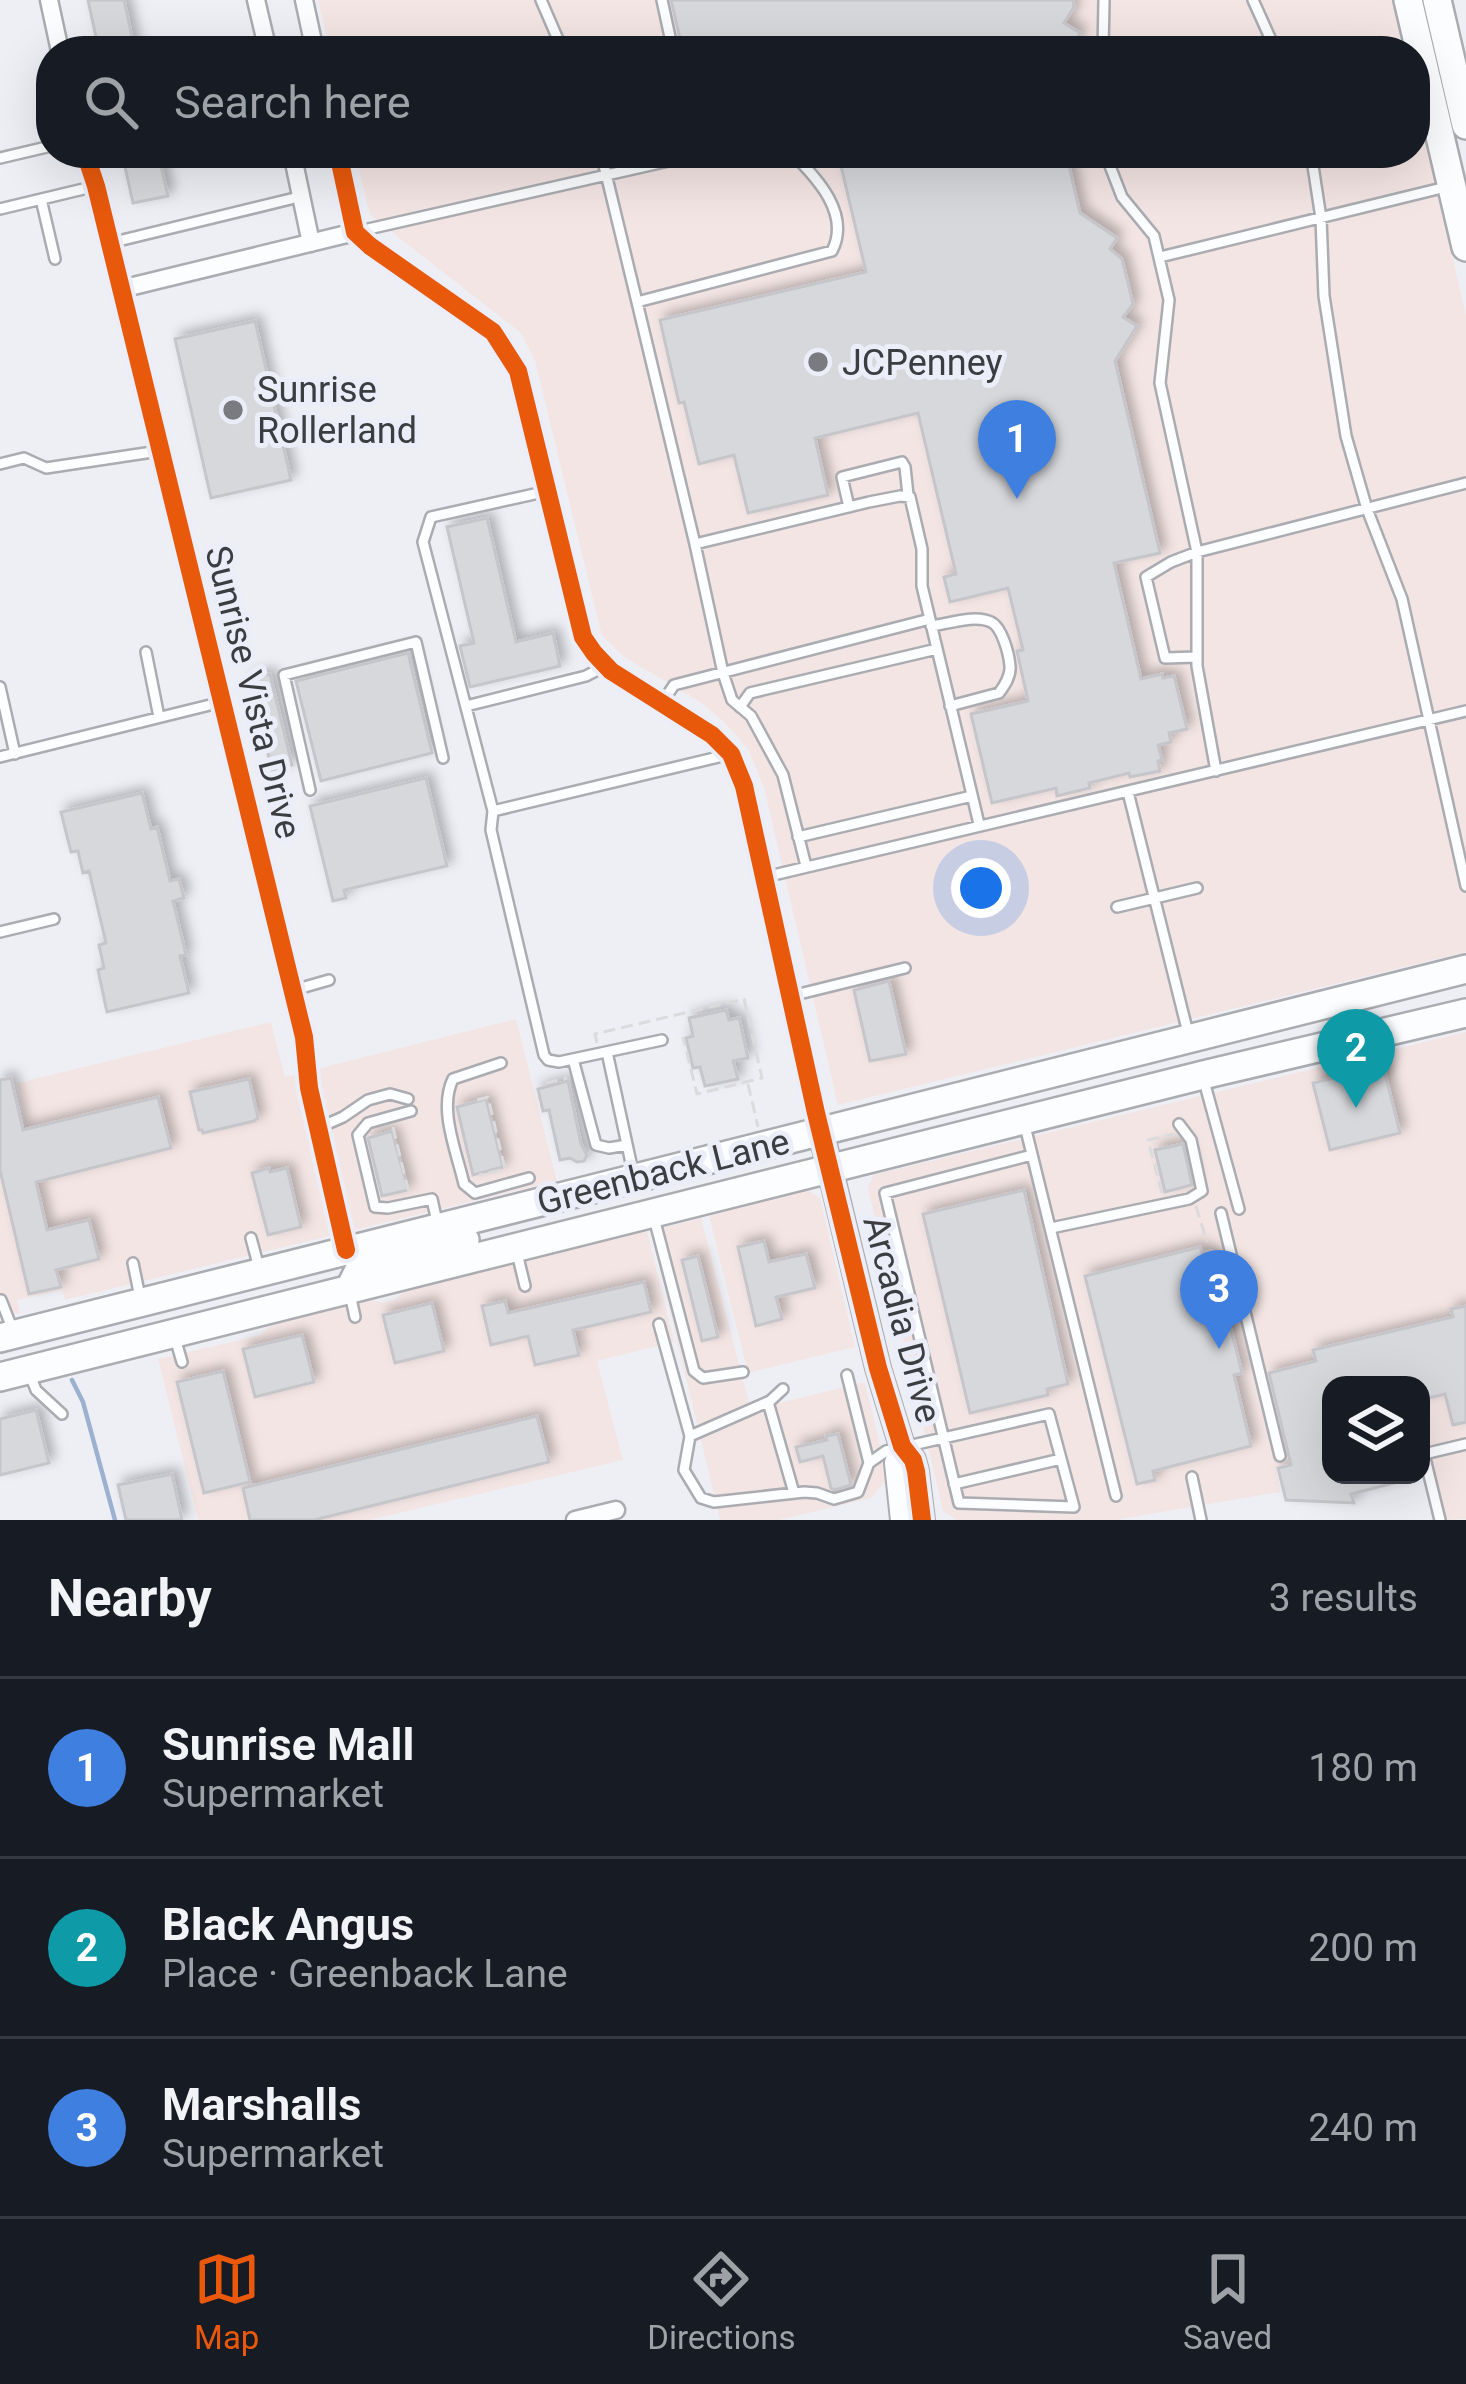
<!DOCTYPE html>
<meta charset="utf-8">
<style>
:root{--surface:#171b24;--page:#20242c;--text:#f1f3f6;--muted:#9ea1a6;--line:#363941;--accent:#ea580c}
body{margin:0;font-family:Roboto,sans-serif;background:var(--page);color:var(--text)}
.controls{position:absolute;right:36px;bottom:36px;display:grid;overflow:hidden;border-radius:24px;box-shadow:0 12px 48px #0002}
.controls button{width:108px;height:108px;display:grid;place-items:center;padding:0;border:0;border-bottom:3px solid var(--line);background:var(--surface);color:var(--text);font:60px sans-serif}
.you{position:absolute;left:981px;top:888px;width:42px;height:42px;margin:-30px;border:9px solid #fff;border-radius:50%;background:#1a73e8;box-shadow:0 0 0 18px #1a73e833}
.badge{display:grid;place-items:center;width:78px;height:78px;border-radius:50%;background:var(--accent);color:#fff;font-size:39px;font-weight:700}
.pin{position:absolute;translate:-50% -99px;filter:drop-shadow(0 3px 6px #0008)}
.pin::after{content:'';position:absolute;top:63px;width:42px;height:36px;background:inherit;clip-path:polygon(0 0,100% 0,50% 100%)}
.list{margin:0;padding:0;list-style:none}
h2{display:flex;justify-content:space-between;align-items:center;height:156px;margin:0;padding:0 48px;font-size:51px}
h2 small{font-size:39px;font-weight:400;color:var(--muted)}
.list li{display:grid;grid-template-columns:78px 1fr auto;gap:36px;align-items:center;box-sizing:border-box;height:180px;padding:0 48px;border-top:3px solid var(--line)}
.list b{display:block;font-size:45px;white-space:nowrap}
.list p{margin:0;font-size:39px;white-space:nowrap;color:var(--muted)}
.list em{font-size:39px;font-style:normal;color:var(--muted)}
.icon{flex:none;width:66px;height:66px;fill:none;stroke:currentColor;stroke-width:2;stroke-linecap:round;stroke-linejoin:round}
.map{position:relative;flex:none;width:1466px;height:1520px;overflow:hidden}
.search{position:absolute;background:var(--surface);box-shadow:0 12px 48px #0002;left:36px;right:36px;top:36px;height:132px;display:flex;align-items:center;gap:30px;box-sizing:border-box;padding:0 42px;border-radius:48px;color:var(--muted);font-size:45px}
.sheet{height:696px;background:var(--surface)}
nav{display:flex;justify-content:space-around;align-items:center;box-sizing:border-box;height:168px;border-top:3px solid var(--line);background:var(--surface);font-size:33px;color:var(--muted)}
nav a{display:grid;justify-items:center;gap:6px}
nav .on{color:var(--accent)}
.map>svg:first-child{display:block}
.commercial{fill:#f3e5e4}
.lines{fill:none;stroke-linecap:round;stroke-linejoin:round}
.stream{stroke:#9cb0d0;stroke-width:4.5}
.building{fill:#d7d8dc;stroke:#c5c5ca;stroke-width:3;filter:url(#shadow)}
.lane-casing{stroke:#abacb1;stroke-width:14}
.street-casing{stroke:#abacb1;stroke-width:21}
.secondary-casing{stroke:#abacb1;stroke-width:28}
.primary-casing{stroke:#abacb1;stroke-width:32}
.path{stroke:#dbdbdd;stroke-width:3;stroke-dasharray:12 6;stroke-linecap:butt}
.lane{stroke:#fcfdfe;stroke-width:9}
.street{stroke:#fcfdfe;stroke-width:16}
.secondary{stroke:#fcfdfe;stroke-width:24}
.primary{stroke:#fcfdfe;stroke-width:27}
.cycleway-casing{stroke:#ebedf8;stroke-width:26}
.cycleway{stroke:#e8590c;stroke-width:18}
.poi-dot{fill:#7a7b80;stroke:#ebedf8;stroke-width:4.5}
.labels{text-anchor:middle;stroke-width:10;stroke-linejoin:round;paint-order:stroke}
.poi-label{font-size:36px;fill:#3c3d41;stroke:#ebedf8;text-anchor:start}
.street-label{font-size:36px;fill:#3c3d41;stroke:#ebedf8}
</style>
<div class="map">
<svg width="1466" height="1520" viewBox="0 0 1466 1520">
<defs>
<filter id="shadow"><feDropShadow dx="5.5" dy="-5.5" stdDeviation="6" flood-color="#0004"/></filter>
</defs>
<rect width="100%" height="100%" fill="#eeeff5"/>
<path class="commercial" d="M318,0H1393L1405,51H330Z
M1415,95L1466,315V952L838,1105L764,788L749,751L725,723L699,701L624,657L602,636L535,361L521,333L370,215L355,153H1415Z
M516,1019L557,1181L65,1300L62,1290L17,1300L20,1313L0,1318V1079L13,1076L30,1153L17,1083L271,1022L285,1077Z
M1466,1032V1519L1445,1520L1425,1434H1421V1385H1331V1454L1276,1467L1280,1492L1115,1520H957L943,1511L868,1189L873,1175Z
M808,1190L820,1198L855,1347L748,1373L709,1215Z
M701,1218L752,1414L775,1404L865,1382L888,1479L871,1498L779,1520H720L651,1231Z
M647,1231L674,1342L597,1361L623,1460L369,1520H198L158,1359L261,1335L277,1319L369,1299L382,1303L395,1300L406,1289Z"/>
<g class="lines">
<path class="stream" d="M72,1380L83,1402L115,1520"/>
</g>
<path class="building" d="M88,0H124L135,51H99Z
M671,0H1073L1074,7L1064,23L1080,33L1072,47L1053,51H683Z
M122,153H158L168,196L133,203Z
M838,153H1066L1080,213L1117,238L1110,249L1122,259L1133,304L1123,317L1137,326L1115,361L1160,553L1114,563L1141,679L1162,674L1163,678L1174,676L1187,729L1169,733L1171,742L1158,745L1162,760L1158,761L1160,771L1130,777L1129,773L1089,783L1090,788L1057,796L1056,788L992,803L971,714L1028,701L1017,651L1023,650L1008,588L950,602L944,577L956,574L918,413L815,438L828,495L748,513L734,455L699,464L684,402L679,403L660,320L866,272Z
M255,321L291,480L211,498L175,339Z
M487,518L516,642L553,633L560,666L470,687L460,646L474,643L447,527Z
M408,653L432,753L321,781L296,681Z
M270,674L292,765L272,770L250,678Z
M426,778L447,866L344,890L346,898L333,901L310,806Z
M142,793L151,829L157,827L170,881L179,879L184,898L173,901L186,955L180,956L189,993L107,1012L98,970L104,968L99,945L106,943L89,871L83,873L78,851L71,852L61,812Z
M889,981L906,1054L870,1061L854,990Z
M726,1010L729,1020L739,1018L748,1058L733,1061L738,1079L705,1086L700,1067L693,1068L686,1038L693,1036L689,1018Z
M1383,1066L1400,1133L1330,1150L1313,1083Z
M11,1078L23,1130L158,1097L171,1148L36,1182L47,1230L89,1220L99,1259L56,1270L61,1287L29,1294L0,1170V1080Z
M249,1079L258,1118L254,1121L203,1133L202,1130H199L190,1092Z
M568,1081L581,1144L587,1155L584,1161L577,1162L570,1158L560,1160L549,1110L543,1111L538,1089Z
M486,1099L503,1167L473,1175L457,1107Z
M392,1131L408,1190L382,1196L368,1138Z
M1183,1144L1192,1185L1165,1192L1155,1150Z
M269,1168L270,1172L287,1168L301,1227L268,1235L252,1173Z
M1024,1190L1068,1384L1047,1389L1048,1395L970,1413L923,1214Z
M764,1241L769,1262L806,1254L815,1288L776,1297L782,1319L756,1326L738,1247Z
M1200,1247L1202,1253L1211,1251L1242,1373L1234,1375L1251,1446L1153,1471L1155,1480L1137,1484L1085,1276Z
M698,1256L718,1337L702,1341L682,1260Z
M644,1282L651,1312L573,1330L579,1355L535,1365L528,1336L491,1345L482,1306L505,1301L508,1313Z
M432,1303L444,1351L395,1363L383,1315Z
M1466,1306V1422L1453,1425L1445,1394L1421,1400V1385H1331V1409L1325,1410L1331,1435V1475H1409V1479L1351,1494L1354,1503L1286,1500L1278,1468L1291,1465L1269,1373L1316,1361L1313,1350L1453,1317L1451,1309Z
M302,1335L314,1382L255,1397L243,1349Z
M223,1371L250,1482L204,1493L177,1382Z
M36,1410L49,1463L0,1475V1419Z
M537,1416L549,1462L314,1520H250L243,1488Z
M838,1434L851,1485L834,1490L831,1488L823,1456L800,1462L796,1447L827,1440L826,1436Z
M172,1474L182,1520H126L118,1485Z"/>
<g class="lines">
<g class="lane-casing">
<path id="lane" d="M541,0L563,51
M662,0L673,51
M1253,0L1276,51
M1103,51L1104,0
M601,153L637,302
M699,153L701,160L740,153
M792,153C817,178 851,214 832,251L637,302L695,544L869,502L900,496L910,497L922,549V586L979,824
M1105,153L1122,197L1154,236L1169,300L1160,383L1197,552V666L1216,771
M1311,153L1321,218L1324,296L1346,436L1367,509L1402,599L1466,886
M0,158L51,146
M41,199L55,259
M0,209L96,186
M355,232L673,160H701
M110,243L303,196
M1160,257L1446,187
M0,464L24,458L46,468L159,451
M548,491L431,517L423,542L493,811L491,830L544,1055L548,1060L559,1062L662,1040
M849,507L842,477L902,462L905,467L908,495
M695,544L723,673L732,700L751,716L783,775L806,866
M931,626C948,624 975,614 991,622C1002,627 1009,654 1010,666C1011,676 1005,685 999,693L950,706
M146,652L159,717
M1197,657L1165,658L1146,577L1171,562L1197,552L1466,483
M0,687L15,754
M662,703L674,685L930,619
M466,706L586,676L605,666
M740,707L750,693L937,649
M0,757L222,702
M310,790L284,675L416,642L443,758
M1128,792L1189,1037
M493,811L731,754
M798,837L972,796
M765,877L1466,711
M1117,907L1197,888
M0,932L54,919
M294,990L329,980
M791,996L905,968
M607,1052L633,1172
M573,1059L596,1145L609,1148L627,1145
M501,1063L453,1079C438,1109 457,1153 464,1184L475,1193L529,1178
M1204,1081L1239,1209
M411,1111L368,1123L358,1135L375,1207L388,1208L432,1199L437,1222
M1025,1126L1116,1496
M318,1128L343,1117L368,1100L390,1094L408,1099
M1221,1213L1280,1456
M654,1218L694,1371L703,1378L743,1372
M1051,1228L1189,1199L1202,1191L1191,1140L1179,1124
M251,1238L259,1268
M517,1253L525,1286
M133,1263L140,1297
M350,1294L355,1317
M1,1300L12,1328
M659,1324L690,1436
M175,1338L182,1362
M30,1375L36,1390L62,1414
M847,1375L869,1463
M783,1389L770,1401L690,1436L684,1470L701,1498L714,1502L804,1492L817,1493L834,1499L858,1492L869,1463L886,1451L1049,1414L1074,1507L959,1503L885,1193L1032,1155
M768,1402L794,1493
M1421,1442L1440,1520
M1424,1454L1466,1444
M1192,1477L1201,1520
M954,1484L1061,1459"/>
</g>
<g class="street-casing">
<path id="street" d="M49,0L60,51
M256,0L268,51
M304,0L315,51
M85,153L96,186L304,1037L309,1088L346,1250
M292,153L311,243
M338,153L355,232L370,246L493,332L518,371L583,637L594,653L611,671L712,735L731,754L744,786L821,1132
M121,289L355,232
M575,1520L616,1510"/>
</g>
<g class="secondary-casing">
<path id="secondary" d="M821,1132L878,1368L902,1446L913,1460L916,1471L922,1520
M902,1446L897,1463L903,1520"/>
</g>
<g class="primary-casing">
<path id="primary" d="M1408,0L1466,247
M1437,0L1466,125
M353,1282L360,1268L465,1240
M0,1338L1466,969
M0,1377L1203,1075L1466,1013"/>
</g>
<path class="path" d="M597,1043L595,1034L744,999L762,1078L697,1094L683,1037
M546,1083L567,1078
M748,1084L758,1127
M477,1100L488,1097L505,1169L479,1175
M393,1127L409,1194
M1162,1193L1148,1140L1174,1134
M1196,1206L1207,1242"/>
<use href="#lane" class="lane"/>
<use href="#street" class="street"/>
<use href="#secondary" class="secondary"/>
<use href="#primary" class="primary"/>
<g class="cycleway-casing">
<path id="cycleway" d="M85,153L96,186L304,1037L309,1088L346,1250
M338,153L355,232L370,246L493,332L518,371L583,637L594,653L611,671L712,735L731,754L744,786L816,1113L878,1368L902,1446L913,1460L916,1471L922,1520"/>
</g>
<use href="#cycleway" class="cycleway"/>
</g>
<g class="poi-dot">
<circle cx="818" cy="362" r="12"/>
<circle cx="233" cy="410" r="12"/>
</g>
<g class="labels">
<g class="poi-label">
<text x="842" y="375">JCPenney</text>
<text x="257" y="402">Sunrise<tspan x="257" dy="41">Rollerland</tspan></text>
</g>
<g class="street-label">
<text transform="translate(254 692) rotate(76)" y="13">Sunrise Vista Drive</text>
<text transform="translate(663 1171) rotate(-14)" y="13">Greenback Lane</text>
<text transform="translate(903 1319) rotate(75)" y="13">Arcadia Drive</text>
</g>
</g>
</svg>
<div class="controls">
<button><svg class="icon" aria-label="layers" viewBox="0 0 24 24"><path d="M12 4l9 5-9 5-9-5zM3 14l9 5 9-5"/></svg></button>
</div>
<div class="you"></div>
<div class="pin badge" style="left:1017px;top:499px;background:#3f7fe0">1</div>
<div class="pin badge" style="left:1356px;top:1108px;background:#0f9aa8">2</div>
<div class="pin badge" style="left:1219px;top:1349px;background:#3f7fe0">3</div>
<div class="search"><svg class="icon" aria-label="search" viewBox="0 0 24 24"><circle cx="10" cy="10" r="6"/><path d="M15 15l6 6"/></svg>Search here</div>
</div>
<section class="sheet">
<h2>Nearby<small>3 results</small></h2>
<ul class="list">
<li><span class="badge" style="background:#3f7fe0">1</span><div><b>Sunrise Mall</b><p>Supermarket</p></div><em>180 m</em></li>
<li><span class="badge" style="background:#0f9aa8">2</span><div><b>Black Angus</b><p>Place · Greenback Lane</p></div><em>200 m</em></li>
<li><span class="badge" style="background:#3f7fe0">3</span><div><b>Marshalls</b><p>Supermarket</p></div><em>240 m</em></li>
</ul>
</section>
<nav>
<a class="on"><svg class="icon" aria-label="map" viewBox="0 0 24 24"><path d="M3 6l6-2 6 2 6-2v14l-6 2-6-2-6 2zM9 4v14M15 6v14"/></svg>Map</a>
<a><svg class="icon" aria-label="directions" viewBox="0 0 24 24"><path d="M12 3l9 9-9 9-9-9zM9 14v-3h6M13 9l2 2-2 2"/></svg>Directions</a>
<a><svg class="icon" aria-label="saved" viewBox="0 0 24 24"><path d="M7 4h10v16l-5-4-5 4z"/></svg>Saved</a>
</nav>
